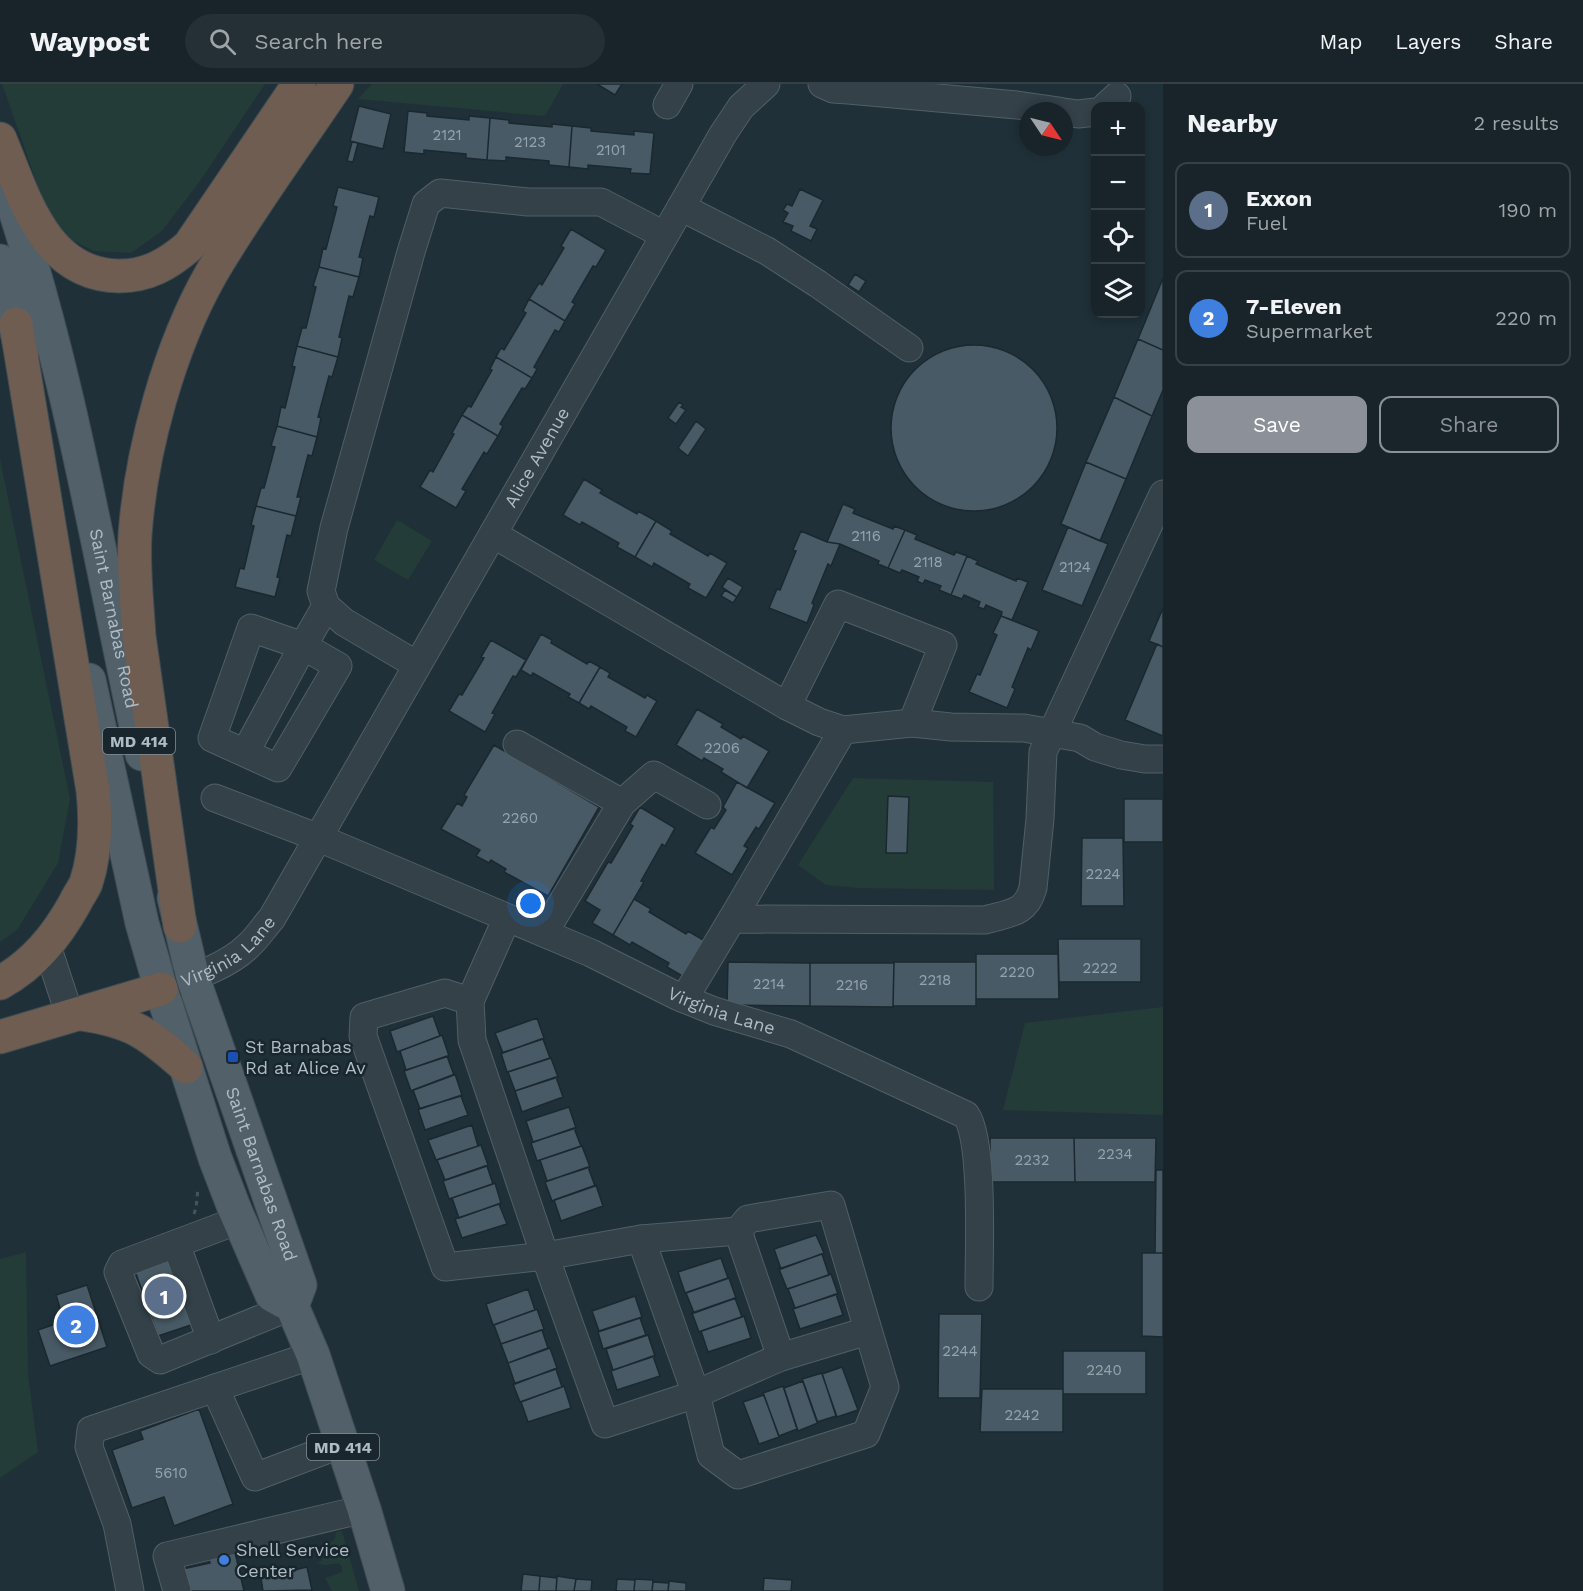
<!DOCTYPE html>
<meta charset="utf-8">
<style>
:root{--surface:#18242a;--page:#253036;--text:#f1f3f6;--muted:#9fa4a8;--line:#364147;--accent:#8c9099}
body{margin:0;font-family:"Work Sans",sans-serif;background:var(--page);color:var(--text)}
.controls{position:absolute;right:18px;top:18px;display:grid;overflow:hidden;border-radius:12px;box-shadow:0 3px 9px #0003}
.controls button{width:54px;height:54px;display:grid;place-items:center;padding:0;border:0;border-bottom:2px solid var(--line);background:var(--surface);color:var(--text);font:30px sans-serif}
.compass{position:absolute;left:1019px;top:18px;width:54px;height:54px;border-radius:50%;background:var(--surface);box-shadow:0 3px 9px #0003;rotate:125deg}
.you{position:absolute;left:531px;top:820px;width:21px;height:21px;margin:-15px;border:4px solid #fff;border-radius:50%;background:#1a73e8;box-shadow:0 0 0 9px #1a73e833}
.badge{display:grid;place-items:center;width:39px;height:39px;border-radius:50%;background:var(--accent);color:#fff;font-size:20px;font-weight:700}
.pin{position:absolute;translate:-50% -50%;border:3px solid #fff;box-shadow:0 2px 6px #0006}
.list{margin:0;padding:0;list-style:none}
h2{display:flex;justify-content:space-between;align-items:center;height:78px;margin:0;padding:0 24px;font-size:26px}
h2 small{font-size:20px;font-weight:400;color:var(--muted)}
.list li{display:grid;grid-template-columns:39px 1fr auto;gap:18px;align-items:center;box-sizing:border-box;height:96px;margin:0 12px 12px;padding:0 12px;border:2px solid var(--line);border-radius:12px}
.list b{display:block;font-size:22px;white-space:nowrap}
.list p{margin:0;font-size:20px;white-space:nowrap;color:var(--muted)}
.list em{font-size:20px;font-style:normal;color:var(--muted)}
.actions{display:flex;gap:12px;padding:18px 24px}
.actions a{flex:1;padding:14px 0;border:2px solid var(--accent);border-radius:12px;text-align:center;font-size:21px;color:var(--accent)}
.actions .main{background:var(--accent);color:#fff}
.icon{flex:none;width:33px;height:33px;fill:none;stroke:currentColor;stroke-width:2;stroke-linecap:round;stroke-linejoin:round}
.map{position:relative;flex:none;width:1163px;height:1507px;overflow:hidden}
header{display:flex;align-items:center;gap:36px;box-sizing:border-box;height:84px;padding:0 30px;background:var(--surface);border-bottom:2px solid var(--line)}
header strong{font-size:28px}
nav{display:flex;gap:33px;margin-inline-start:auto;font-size:21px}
.search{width:420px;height:54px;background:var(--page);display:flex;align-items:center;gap:15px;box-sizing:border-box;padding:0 21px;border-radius:33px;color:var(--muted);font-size:22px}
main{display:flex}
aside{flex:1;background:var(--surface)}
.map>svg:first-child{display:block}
.green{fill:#233c38}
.building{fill:#485a65;stroke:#1b282f;stroke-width:1.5}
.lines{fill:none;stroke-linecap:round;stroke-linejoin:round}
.minor-casing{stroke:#515f66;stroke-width:29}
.major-casing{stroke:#404d55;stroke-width:35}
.highway-casing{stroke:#3e4c53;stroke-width:35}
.path{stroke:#425856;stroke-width:3;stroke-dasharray:4.5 4.5;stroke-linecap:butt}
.minor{stroke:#344149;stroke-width:27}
.major{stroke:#516069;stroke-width:33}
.highway{stroke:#6f5d51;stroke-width:33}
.transit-dot{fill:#1a4fb4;stroke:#19262d;stroke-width:2}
.shop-dot{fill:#3f7fe0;stroke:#19262d;stroke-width:2}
.labels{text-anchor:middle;stroke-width:5;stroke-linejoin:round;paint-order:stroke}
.number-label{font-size:15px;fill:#94a4ad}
.shield{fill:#19262d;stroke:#818f97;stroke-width:1.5}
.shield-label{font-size:16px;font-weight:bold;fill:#aebcc5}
.street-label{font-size:18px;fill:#aebcc5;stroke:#19262d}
.poi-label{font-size:18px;fill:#aebcc5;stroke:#19262d;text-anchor:start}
</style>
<header>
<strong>Waypost</strong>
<div class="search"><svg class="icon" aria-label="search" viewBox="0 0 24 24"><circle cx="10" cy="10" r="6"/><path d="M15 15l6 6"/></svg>Search here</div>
<nav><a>Map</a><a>Layers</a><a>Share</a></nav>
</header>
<main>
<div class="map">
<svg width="1163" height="1507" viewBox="0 0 1163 1507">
<rect width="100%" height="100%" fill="#203038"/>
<path class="green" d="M2,0H265L200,97L162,147L131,169L94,167L61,151L39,105Z
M372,0H563L545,32L358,15Z
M0,375L70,715L58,779L17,846L0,858Z
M397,436L432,457L408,496L374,476Z
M853,694L993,698L994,806L857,804L826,801L798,781Z
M1163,923V1031L1003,1026L1025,939Z
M26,1168L28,1290L38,1368L0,1394V1175Z
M342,1447L359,1507H332L325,1494L342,1488V1483L339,1479L325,1481L317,1479L321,1477L323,1472L321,1465L335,1455L336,1448Z"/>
<path class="building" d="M597,0H622L615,11Z
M359,22L391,30L383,65L350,57Z
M408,27L427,29V32L469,36V32L490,34L487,76L466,74V70L424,66V70L404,68Z
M490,34L509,36V39L552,43V40L572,42L569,83L549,81V77L506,73V77L487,76Z
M572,42L591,44V47L634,51V47L654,49L650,90L630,89L631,85L588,81V85L569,83Z
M352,58L358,59L353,78L347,77Z
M338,103L379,113L374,133L370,132L359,173L363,174L359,193L319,183L323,164L326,165L337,123L333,122Z
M800,105L823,116L810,142L817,145L811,157L791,147L793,142L783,138L788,129L783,126L787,120L792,122Z
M571,145L606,166L596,183L593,182L572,218L575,220L565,237L529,215L539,199L542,201L564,164L561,162Z
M319,183L359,193L353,213L349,212L339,253L342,254L338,273L297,262L302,244H306L316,203L313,202Z
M855,190L866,197L859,208L848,201Z
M1163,194V266L1138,255Z
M529,215L565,237L559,248L555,246L534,283L537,285L532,294L496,273L501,264L504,266L526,229L523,227Z
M1138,255L1163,266V306L1152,332L1114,313Z
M891 344a83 83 0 1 1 166 0a83 83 0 1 1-166 0Z
M297,262L338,273L332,293L329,292L318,333L321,334L317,353L277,342L281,323L285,324L295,283L292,282Z
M496,273L532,294L525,305L522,304L500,340L503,342L498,352L462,331L468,322L471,323L492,286L490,285Z
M1114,313L1152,332L1126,395L1086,378Z
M679,318L683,321L681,323L686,326L676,340L668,334Z
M462,331L498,352L487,370L484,368L462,405L466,407L456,424L420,403L430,386L433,388L454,350L452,349Z
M696,337L706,345L688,372L678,364Z
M277,342L317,353L312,372L308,371L297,413H301L296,432L256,422L261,404H264L275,363L271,362Z
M1086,378L1126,395L1100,457L1061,440Z
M584,395L602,406L600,409L637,430L638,427L656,437L635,473L617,463L619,459L582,438L580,441L563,431Z
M843,420L855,425L853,429L893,445L894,442L905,446L888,484L878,480L879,477L840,460L827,458Z
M256,422L296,432L291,452L287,451L277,493L280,494L275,513L235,503L240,484L244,485L254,442L251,441Z
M656,437L672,447L670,450L708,472L710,469L727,479L706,514L688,504L690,500L654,479L652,483L635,473Z
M1068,443L1108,460L1082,522L1042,506Z
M905,446L917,451L915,455L954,471L956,468L967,472L951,511L939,506L941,502L925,496L923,500L917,497L919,493L902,486L900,489L888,484Z
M801,447L827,458L840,460L831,482L828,480L812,519L814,521L807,539L769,524L777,505L780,506L796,467L793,466Z
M967,472L978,477L976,480L1016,497L1017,494L1028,498L1012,536L1001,532L1002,528L986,521L984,525L978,523L980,518L964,511L962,515L951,511Z
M728,494L743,503L737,513L722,503Z
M725,506L737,513L733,519L721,512Z
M1163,524V563L1149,557Z
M1001,532L1039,547L1031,566L1028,564L1012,603L1015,605L1007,624L969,608L977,590L980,591L997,551L993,549Z
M541,550L552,556L551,559L587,580L589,577L600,583L579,619L568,613L570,610L533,589L531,592L521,586Z
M491,556L526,576L516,593L513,592L492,629L495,630L485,648L449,627L459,610L462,611L484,574L481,573Z
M1157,560L1163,563V652L1125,636Z
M600,583L610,589L608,593L645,614L647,611L657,617L636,653L625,647L627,643L591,622L589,625L579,619Z
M697,625L723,640L721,643L741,655L743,652L769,667L747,704L721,688L723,685L704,674L702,677L676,661Z
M494,661L599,723L548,812L504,788L506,785L491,776L489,779L476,772L480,766L441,745L457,719L462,722L467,713L464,711Z
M737,698L775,719L759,745L756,743L744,762L748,764L732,791L695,769L711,743L714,745L726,726L723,723Z
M888,712L909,713L907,769H886Z
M1124,715H1163V758H1124Z
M640,723L675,744L665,762L662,760L641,797L644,798L613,851L592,839L600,826L585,817L608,778L611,779L633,742L630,740Z
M1082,754H1123L1124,822H1081Z
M634,815L651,825L649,828L686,850L688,847L705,857L684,893L667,883L669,879L632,858L630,861L613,851Z
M1058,855H1141V898H1059Z
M976,870H1058L1059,915H976Z
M728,878L810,879V922L727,921Z
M894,878H976V922H893Z
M810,879H894L893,923L810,922Z
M433,932L440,952L397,968L390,947Z
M537,934L544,954L503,969L495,949Z
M442,951L449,972L406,986L400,967Z
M543,955L550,974L507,988L501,969Z
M447,972L454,991L411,1007L404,987Z
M551,974L558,993L515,1007L508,988Z
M455,990L462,1011L420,1025L413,1006Z
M556,993L563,1013L522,1028L515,1007Z
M461,1012L468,1031L425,1046L418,1025Z
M569,1023L576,1044L533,1058L526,1037Z
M472,1041L478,1062L436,1076L428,1056Z
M574,1044L581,1062L537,1077L531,1059Z
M990,1054H1074L1075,1098H990Z
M1074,1054H1156L1155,1098H1075Z
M481,1061L488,1081L445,1096L437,1076Z
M582,1062L590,1083L547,1097L540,1076Z
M487,1082L493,1100L449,1115L443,1097Z
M588,1083L595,1102L552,1117L545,1098Z
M1156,1086H1163V1169H1155Z
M495,1099L501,1119L459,1134L452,1114Z
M596,1101L603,1122L561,1137L554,1116Z
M499,1120L507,1140L462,1154L455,1135Z
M816,1151L824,1169L781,1185L774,1165Z
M1142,1169H1163V1253L1142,1252Z
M822,1170L829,1191L787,1205L779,1185Z
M170,1171L194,1240L158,1252L134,1184Z
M721,1174L728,1194L685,1209L678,1188Z
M831,1190L838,1210L795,1224L788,1205Z
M729,1194L736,1214L694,1229L686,1209Z
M87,1201L107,1263L50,1282L38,1246L64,1237L56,1211Z
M528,1205L535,1226L493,1241L486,1220Z
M836,1210L843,1231L800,1245L793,1225Z
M635,1212L642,1233L599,1247L592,1227Z
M735,1214L742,1233L699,1248L692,1229Z
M537,1225L544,1245L501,1260L494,1241Z
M939,1230H982L980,1314H938Z
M744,1232L751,1254L708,1268L701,1247Z
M640,1234L646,1251L603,1265L598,1248Z
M542,1246L548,1264L508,1279L501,1260Z
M648,1251L655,1272L613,1286L606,1265Z
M550,1264L557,1284L515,1300L508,1279Z
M1063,1267H1146V1310H1063Z
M653,1272L660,1292L617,1306L611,1287Z
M842,1283L858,1326L837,1333L822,1290Z
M556,1285L562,1303L520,1318L513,1300Z
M822,1289L836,1332L817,1338L802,1295Z
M803,1297L818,1339L798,1347L784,1304Z
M564,1302L571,1324L528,1338L521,1318Z
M783,1302L797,1345L779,1352L763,1309Z
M982,1305H1063V1348H980Z
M764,1311L779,1353L759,1360L743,1318Z
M199,1325L233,1420L174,1442L164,1413L132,1424L112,1366L143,1355L140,1347Z
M234,1464L244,1507H183L178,1486L210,1479L208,1470Z
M307,1483L312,1506L263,1507L261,1494Z
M523,1490L540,1492L539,1507H521Z
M540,1492L557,1494L556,1507H539Z
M557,1492L576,1495L574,1507H556Z
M764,1494L792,1496L791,1507H763Z
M576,1495L592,1496L591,1507H574Z
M617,1495L635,1496L634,1507H612H616Z
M635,1495L653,1496L652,1507H634Z
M669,1497L686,1499V1507H668Z
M653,1498L669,1499L668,1507H652Z"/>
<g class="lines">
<g class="minor-casing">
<g id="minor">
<path d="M822,0L833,5L848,6L1017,21L1059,27"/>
<path d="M667,21L679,0"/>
<path d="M1106,22L1117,12"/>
<path d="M1064,28L1078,30L1096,28"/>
<path d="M681,123L767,167L818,200L909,264"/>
<path d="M493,450L787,622L819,638L843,646L912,639L951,643L1024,644L1080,654L1095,663L1121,671L1145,675H1163"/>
<path d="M417,581L344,538L326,522L321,507L334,444L411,168L426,120L440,109L528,118H601L664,151"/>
<path d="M787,622L838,520L943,561L912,639"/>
<path d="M517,660L622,719"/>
<path d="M245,669L303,562L251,544L212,654L278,684L338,582L303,562L326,522"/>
<path id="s1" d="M215,714L319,754L591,869L677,912L714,927L791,950L966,1031C984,1057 979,1167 979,1203"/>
<path d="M507,834L470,917L472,956L545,1172L605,1340L696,1310L781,1273L867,1247"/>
<path d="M732,835L843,646"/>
<path d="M544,849L622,719L654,691L707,721"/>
<path d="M47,862L70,932"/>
<path id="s2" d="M161,905C188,895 227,883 248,862C257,854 264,843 272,834L723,50L741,23L766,0"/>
<path d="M684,915L732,835L985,836C1009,829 1026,830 1033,804L1040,735L1043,668L1163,410"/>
<path d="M470,917L445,909L364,933L363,952L445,1183L545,1172L641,1155L738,1147L781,1273"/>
<path d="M239,1136L122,1180L118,1188L151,1270L160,1276L292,1222"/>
<path d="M641,1155L696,1310L711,1371L738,1391L866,1350L885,1303L831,1121L748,1135L738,1147"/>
<path d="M176,1160L211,1256"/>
<path d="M215,1304L255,1393L342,1360"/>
<path d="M130,1507L117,1440L89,1363L91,1346L313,1271"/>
<path d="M177,1507L167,1472L364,1425"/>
</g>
</g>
<g class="major-casing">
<g id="major">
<path id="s3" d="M5,96C69,283 100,478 142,670"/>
<path d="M0,177L22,269"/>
<path d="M89,596L142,839L161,905L215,1074L235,1126L272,1211L292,1222L313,1271L364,1425L388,1507"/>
<path id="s4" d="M174,814L193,894L300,1201L292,1222"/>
</g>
</g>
<g class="highway-casing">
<path id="highway" d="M0,55C24,112 44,191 119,192C148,192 168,180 189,162L299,0
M180,842L139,552C137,519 133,485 135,451C141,367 169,264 211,190C249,125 295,63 337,0
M0,899C34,880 56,853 75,819C78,812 83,806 86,799C96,769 96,737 93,707L16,240
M81,930C132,937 149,950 186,983
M0,953L161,905"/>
</g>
<path class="path" d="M194,1130L196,1124L198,1104"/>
<use href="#minor" class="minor"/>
<use href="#major" class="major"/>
<use href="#highway" class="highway"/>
</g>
<rect class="transit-dot" x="227" y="967" width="12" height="12" rx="3"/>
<circle class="shop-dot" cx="224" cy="1476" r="6"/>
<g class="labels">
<g class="number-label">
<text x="447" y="56">2121</text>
<text x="530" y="63">2123</text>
<text x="611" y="71">2101</text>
<text x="866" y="457">2116</text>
<text x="928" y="483">2118</text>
<text x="1075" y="488">2124</text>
<text x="722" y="669">2206</text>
<text x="520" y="739">2260</text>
<text x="1103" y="795">2224</text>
<text x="1100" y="889">2222</text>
<text x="1017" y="893">2220</text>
<text x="935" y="901">2218</text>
<text x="769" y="905">2214</text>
<text x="852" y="906">2216</text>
<text x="1115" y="1075">2234</text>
<text x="1032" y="1081">2232</text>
<text x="960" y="1272">2244</text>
<text x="1104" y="1291">2240</text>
<text x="1022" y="1336">2242</text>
<text x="171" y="1394">5610</text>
</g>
<g class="shield">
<rect x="103" y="644" width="72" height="26" rx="4.5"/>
<rect x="307" y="1350" width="72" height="26" rx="4.5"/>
</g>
<g class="shield-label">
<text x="139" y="663">MD 414</text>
<text x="343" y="1369">MD 414</text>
</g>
<g class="street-label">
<text dy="6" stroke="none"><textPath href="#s2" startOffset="666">Alice Avenue</textPath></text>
<text dy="6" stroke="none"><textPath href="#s3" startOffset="452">Saint Barnabas Road</textPath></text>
<text dy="6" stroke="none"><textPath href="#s2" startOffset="78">Virginia Lane</textPath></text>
<text dy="6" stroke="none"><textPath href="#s1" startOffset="550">Virginia Lane</textPath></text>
<text dy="6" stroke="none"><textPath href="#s4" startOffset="290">Saint Barnabas Road</textPath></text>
</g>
<g class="poi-label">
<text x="245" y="969">St Barnabas<tspan x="245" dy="21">Rd at Alice Av</tspan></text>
<text x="236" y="1472">Shell Service<tspan x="236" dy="21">Center</tspan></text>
</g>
</g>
</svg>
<div class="controls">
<button>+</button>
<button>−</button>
<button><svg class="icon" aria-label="locate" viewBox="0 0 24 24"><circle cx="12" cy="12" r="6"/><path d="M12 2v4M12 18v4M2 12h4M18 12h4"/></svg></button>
<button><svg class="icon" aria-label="layers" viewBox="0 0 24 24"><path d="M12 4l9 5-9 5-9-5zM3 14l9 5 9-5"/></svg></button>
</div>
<svg class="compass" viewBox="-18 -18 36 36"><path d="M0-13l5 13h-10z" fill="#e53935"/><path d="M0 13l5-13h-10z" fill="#9fa4a8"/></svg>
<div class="you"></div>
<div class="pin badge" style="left:164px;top:1212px;background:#5c6f8a">1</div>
<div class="pin badge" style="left:76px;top:1241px;background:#3f7fe0">2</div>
</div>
<aside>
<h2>Nearby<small>2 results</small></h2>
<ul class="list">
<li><span class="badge" style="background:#5c6f8a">1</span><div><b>Exxon</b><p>Fuel</p></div><em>190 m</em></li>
<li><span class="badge" style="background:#3f7fe0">2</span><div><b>7-Eleven</b><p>Supermarket</p></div><em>220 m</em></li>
</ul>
<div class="actions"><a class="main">Save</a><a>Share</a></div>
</aside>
</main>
